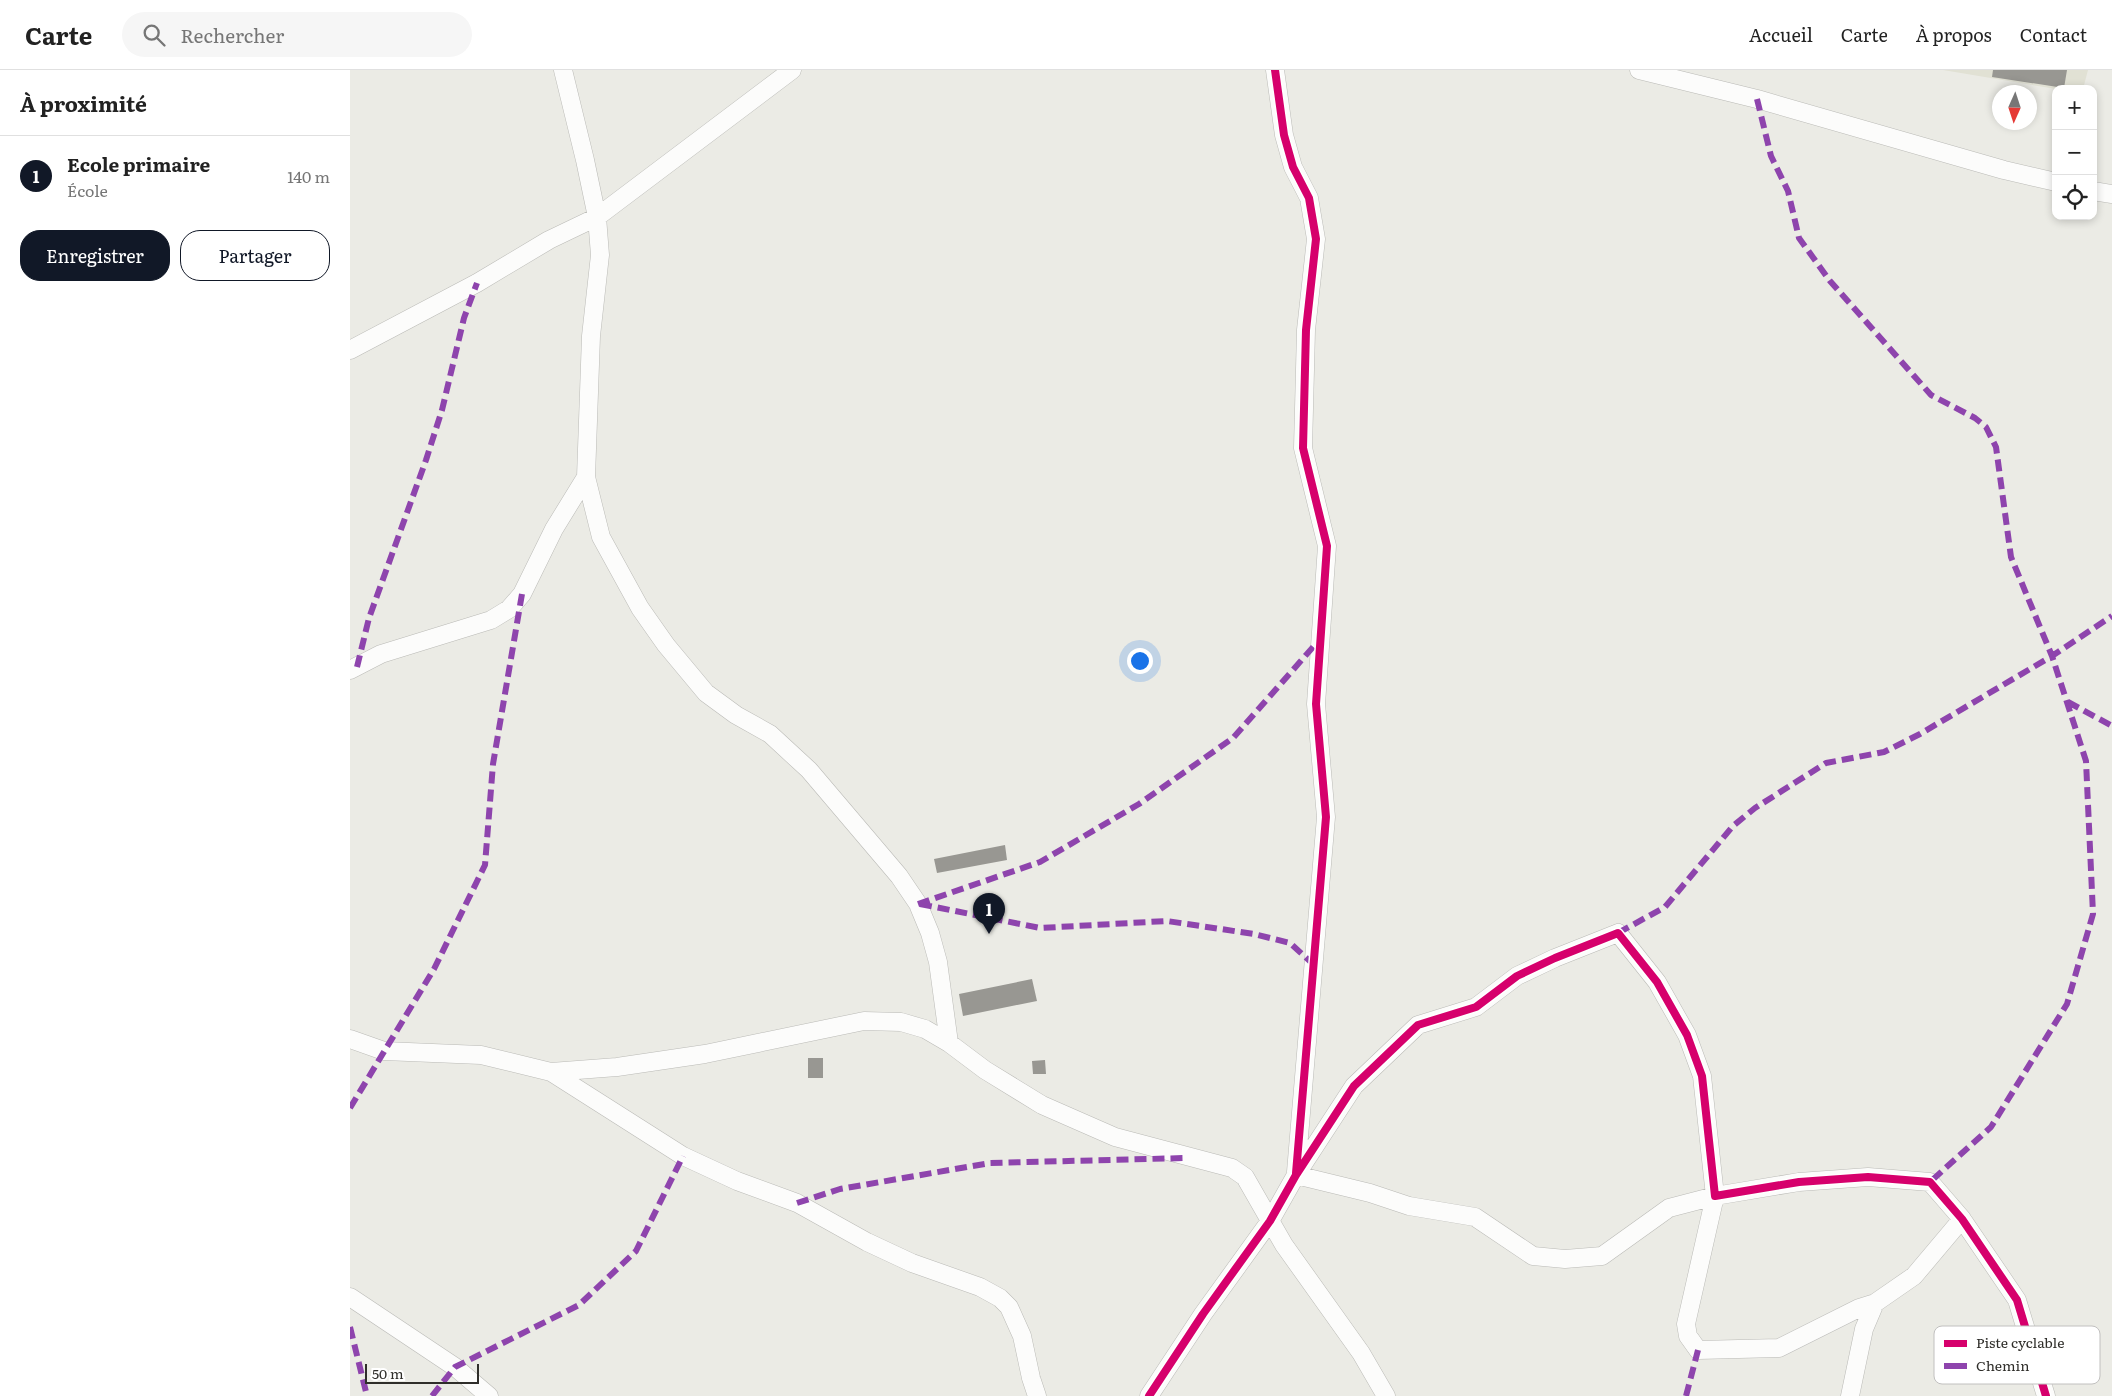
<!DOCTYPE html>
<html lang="fr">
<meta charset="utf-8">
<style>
:root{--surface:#fff;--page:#f6f6f6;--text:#222;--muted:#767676;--line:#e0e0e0;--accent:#111827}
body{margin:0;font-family:Literata,serif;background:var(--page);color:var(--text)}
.controls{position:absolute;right:15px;top:15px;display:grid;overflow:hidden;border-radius:10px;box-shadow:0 2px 8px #0003}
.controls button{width:45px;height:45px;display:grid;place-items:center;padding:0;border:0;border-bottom:1px solid var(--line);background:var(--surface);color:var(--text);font:25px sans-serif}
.compass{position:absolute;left:1642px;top:15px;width:45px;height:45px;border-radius:50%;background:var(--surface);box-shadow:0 2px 8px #0003;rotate:183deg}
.scale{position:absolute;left:15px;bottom:12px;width:114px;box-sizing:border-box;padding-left:5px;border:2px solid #2f2e2a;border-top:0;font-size:14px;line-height:18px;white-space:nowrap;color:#2f2e2a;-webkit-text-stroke:4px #fff;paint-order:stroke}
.you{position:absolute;left:789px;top:590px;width:18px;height:18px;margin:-12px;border:4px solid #fff;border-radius:50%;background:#1a73e8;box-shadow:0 0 0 8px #1a73e833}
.badge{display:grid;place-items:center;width:32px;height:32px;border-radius:50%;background:var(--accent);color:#fff;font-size:16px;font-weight:700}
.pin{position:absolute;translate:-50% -41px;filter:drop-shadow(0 1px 2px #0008)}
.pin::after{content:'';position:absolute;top:26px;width:18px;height:15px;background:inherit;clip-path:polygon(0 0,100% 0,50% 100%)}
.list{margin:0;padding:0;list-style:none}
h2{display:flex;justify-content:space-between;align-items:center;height:65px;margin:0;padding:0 20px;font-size:21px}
h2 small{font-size:16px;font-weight:400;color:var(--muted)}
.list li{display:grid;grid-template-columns:32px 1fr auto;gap:15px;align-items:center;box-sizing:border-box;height:80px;padding:0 20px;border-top:1px solid var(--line)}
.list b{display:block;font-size:19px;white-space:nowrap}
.list p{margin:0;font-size:16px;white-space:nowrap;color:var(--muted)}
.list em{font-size:16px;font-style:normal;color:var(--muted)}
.actions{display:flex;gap:10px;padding:15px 20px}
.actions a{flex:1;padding:11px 0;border:1px solid var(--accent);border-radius:20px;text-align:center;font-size:18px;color:var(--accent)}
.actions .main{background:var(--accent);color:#fff}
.icon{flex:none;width:28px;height:28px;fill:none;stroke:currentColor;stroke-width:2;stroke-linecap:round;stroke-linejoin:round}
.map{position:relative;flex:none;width:1762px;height:1326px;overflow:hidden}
header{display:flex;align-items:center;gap:30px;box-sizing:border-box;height:70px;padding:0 25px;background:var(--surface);border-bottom:1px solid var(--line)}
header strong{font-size:24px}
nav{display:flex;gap:28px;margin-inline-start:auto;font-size:18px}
.search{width:350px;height:45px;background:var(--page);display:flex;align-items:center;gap:12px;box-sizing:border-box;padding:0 18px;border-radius:28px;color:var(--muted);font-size:19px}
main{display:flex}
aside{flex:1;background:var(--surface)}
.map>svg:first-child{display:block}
.built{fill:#e1e1d4}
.building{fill:#989792}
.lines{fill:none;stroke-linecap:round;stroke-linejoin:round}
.minor-casing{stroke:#babab6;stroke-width:19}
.minor{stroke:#fcfcfb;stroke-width:18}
.quiet{stroke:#8e44ad;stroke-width:6;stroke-dasharray:12 6;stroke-linecap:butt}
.cycleway-casing{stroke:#fff;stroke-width:11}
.cycleway{stroke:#d6006c;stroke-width:8}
.key{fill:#fff;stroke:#c1c0bf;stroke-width:1}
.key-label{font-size:14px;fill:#2f2e2a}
</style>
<header>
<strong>Carte</strong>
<div class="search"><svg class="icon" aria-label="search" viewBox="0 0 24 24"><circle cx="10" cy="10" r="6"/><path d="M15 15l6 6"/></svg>Rechercher</div>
<nav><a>Accueil</a><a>Carte</a><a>À propos</a><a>Contact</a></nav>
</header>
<main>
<aside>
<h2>À proximité<small></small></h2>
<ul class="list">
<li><span class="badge">1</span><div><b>Ecole primaire</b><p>École</p></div><em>140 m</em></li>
</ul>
<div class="actions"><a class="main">Enregistrer</a><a>Partager</a></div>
</aside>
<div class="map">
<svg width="1762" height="1326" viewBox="0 0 1762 1326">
<rect width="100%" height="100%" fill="#ebebe5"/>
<path class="built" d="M1593,0H1738L1733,19H1706Z"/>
<path class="building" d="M1643,0H1717L1714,18L1642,7Z
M655,775L657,790L587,803L584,789Z
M682,909L687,931L613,946L609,924Z
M458,988H473V1008H458Z
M695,990L696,1004H683L682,991Z"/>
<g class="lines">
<g class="minor-casing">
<path id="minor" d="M213,0L235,90L247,147L250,185L241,266L236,407L251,467L290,538L316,575L356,623L386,645L420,664L459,700L549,806L568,834L580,863L588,892L599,973
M925,0L934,65L943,97L959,128L966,169L956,260L953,378L977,476L966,634L976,747L946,1102
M1289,0L1407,29L1654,100L1706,112
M1743,121L1762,124
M0,280L127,213L199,170L247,147L442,0
M0,600L31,584L141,550L159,539L172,524L204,459L236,407
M0,969L34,981L131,985L201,1002L333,1086L387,1111L447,1133L517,1172L562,1193L630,1217L650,1228L659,1237L672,1266L681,1308L687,1326
M201,1002L267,997L355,984L514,951L551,952L575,959L599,973L635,1000L692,1035L765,1067L882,1098L895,1107L934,1175L1011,1283L1036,1326
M946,1105L1020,1123L1059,1136L1125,1147L1183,1186L1215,1189L1252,1186L1319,1138L1365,1126L1336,1254L1338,1266L1348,1280L1429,1278L1509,1238L1525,1233
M0,1227L105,1297L139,1326
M799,1326L853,1244L920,1151L946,1105L1004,1016L1068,955L1126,937L1167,906L1205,888L1268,863L1307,912L1337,965L1352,1006L1365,1126L1449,1112L1518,1107L1580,1112L1612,1149L1667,1230L1696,1326
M1500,1326L1514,1259L1525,1233L1564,1206L1612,1149"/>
</g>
<use href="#minor" class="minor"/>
<path class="quiet" d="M1407,29L1421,86L1438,121L1449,168L1480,211L1581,325L1625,348L1636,357L1646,377L1661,487L1702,586L1736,691L1743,844L1717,934L1641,1057L1580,1112
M7,597L19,548L76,390L92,340L114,248L127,213
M1718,632L1762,656
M568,834L690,792L789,734L883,668L971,568
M570,834L690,858L817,851L904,864L940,873L963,894
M1268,863L1315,837L1383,756L1405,738L1476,693L1534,682L1570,664L1702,586L1762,546
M0,1038L84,899L135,795L143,694L172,524
M447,1133L490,1119L640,1093L837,1088
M0,1257L17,1326
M82,1326L105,1297L229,1235L286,1181L333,1086
M1336,1326L1348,1280"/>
<g class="cycleway-casing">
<path id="cycleway" d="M925,0L934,65L943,97L959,128L966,169L956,260L953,378L977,476L966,634L976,747L946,1103
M799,1326L853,1244L920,1151L946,1105L1004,1016L1068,955L1126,937L1167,906L1205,888L1268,863L1307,912L1337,965L1352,1006L1365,1126L1449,1112L1518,1107L1580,1112L1612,1149L1667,1230L1696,1326"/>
</g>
<use href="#cycleway" class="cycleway"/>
</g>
<rect x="1584" y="1256" width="166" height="58" rx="8" class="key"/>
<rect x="1594" y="1270" width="23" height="7" fill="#d6006c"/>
<rect x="1594" y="1293" width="23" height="6" fill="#8e44ad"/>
<g class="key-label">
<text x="1626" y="1278">Piste cyclable</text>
<text x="1626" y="1301">Chemin</text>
</g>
</svg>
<div class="controls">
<button>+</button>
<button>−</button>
<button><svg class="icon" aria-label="locate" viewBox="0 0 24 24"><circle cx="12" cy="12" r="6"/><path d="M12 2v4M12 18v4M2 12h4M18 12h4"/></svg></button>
</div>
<svg class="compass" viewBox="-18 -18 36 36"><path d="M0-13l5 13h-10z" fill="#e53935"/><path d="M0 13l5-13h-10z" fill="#767676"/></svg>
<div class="scale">50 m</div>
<div class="you"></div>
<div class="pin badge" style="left:639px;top:864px">1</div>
</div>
</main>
